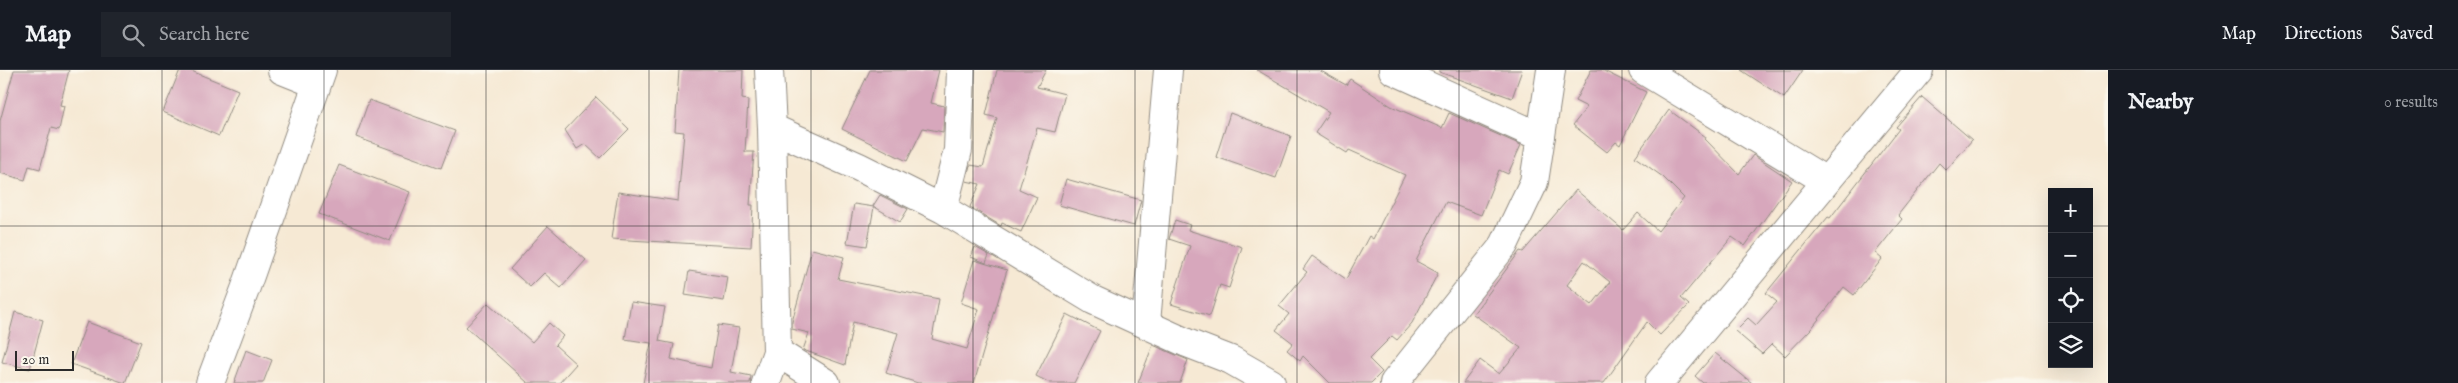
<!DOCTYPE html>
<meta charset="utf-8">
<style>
:root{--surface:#171b24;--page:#20242c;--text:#f1f3f6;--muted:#9ea1a6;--line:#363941}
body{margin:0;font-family:"IM FELL English",serif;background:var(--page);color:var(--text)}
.controls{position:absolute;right:15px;bottom:15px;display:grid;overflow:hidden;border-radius:0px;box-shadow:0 5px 20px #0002}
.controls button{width:45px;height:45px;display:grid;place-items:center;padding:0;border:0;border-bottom:1px solid var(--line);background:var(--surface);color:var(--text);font:25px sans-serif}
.scale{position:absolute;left:15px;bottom:12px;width:59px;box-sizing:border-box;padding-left:5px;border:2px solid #2b2b2b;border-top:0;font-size:14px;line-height:18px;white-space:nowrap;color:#2b2b2b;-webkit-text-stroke:4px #fbf7ec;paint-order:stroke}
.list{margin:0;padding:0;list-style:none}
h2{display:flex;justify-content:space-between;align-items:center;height:65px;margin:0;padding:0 20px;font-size:21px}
h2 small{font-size:16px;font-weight:400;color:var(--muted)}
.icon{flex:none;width:28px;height:28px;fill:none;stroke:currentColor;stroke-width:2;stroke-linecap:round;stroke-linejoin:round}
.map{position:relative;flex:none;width:2108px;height:313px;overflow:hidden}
header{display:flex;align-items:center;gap:30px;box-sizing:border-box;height:70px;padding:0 25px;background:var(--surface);border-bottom:1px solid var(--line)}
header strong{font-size:24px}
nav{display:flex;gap:28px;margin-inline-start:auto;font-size:18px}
.search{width:350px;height:45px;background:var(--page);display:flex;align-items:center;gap:12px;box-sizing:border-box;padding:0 18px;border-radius:0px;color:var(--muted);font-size:19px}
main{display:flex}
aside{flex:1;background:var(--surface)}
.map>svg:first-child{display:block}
.building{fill:#d7a7bc;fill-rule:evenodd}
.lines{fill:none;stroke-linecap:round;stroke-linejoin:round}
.minor-casing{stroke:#908a80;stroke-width:30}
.minor{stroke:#fff;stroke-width:28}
.grid{fill:none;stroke:#2b2b2b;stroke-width:1;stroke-opacity:0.55}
</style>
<header>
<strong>Map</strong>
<div class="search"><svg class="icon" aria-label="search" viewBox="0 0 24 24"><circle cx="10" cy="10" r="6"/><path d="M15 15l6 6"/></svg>Search here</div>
<nav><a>Map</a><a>Directions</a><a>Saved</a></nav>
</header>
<main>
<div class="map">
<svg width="2108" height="313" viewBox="0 0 2108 313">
<rect width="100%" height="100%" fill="#fbf7ec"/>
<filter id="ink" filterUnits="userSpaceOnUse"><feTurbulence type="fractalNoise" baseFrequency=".02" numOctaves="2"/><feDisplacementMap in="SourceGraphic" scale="10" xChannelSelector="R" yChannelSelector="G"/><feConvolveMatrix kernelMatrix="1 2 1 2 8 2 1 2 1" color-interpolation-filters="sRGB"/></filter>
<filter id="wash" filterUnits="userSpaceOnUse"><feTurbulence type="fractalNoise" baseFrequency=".0096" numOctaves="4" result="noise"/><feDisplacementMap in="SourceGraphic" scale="20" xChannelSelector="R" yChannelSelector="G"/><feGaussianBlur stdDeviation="1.12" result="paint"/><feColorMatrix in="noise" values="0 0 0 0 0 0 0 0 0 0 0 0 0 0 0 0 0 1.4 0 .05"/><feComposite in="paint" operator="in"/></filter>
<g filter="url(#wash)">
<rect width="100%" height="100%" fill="#f6e9d4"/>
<g id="blocks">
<path class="building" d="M14,0H69L60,35L64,36L59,60L51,58L40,99L29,96L25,110L0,103V51Z
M180,0H189L238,20L219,66L163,42Z
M679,0H743L742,29L748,30L745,82H754L750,135H753L751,177L611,169L618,122L678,131L684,62L675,61Z
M870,0H939L931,33L944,36L943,62L923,58L907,91L842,59Z
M997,0H1046L1037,17L1065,24L1055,62L1037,58L1019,119L1037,127L1021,162L1002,153L1001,156L970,137L980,114L966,111L970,95L983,97L997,48L986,45Z
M1257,0H1319L1346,15L1350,9L1391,36L1442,58L1449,43L1521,75L1508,104L1499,100L1481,145L1446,132L1416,191L1438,203L1412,253L1397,270L1392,266L1369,289L1382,302L1371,313H1330L1303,286L1300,291L1287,280L1293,273L1276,260L1289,244L1279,236L1307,202L1303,199L1312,186L1346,209L1369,166L1373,169L1405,105L1349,80L1347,83L1315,63L1329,42Z
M1439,0H1522L1512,28L1439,2Z
M1591,0H1602L1646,22L1620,75L1616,72L1607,82L1573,55L1587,37L1575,31Z
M1741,0H1803L1784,28Z
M596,27L629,59L600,88L585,74L577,79L565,60Z
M1922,27L1972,70L1946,100L1939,93L1898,145L1902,149L1875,183L1882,189L1854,225L1844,217L1811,259L1785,286L1772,274L1762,284L1735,261L1748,248L1756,255L1777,232L1766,223L1828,147L1830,148L1899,59L1896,57Z
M369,30L455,61L441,98L356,67Z
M1669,40L1706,67L1705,69L1739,104L1753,85L1792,111L1745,176L1732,167L1681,228L1689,235L1660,265L1647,252L1604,313H1463L1480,290L1499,304L1521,278L1473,244L1520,181L1523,182L1576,120L1623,160L1638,143L1658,161L1684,128L1663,107L1635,87ZM1584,191L1610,212L1592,235L1567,215Z
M1230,43L1291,66L1276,108L1216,87Z
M339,95L410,122L390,171L319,144Z
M1066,109L1141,130L1134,156L1059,135Z
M880,125L908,139L900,152L873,136Z
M854,134L874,137L867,176L847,173Z
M1175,150L1190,155L1188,160L1242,177L1229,218L1220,215L1210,246L1171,234L1190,176L1169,169Z
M548,156L586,190L561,218L544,203L530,217L510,199Z
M975,177L989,185L986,193L971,187Z
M812,179L844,187L838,209L939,229L932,269L967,279L979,239L961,233L974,190L1007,200L974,313H918L886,303L898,263L853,252L845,295L803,280L809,263L792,259V252Z
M689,201L728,207L724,231L685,225Z
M631,232L665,237L659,271L674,274L671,289L711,298L718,255L739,258L731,302L751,306L750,313H643L651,273L625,269Z
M488,233L532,272L549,253L563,266L555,275L576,294L559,313H528L466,257Z
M15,242L43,250L30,299L2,292Z
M1067,244L1100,261L1074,313H1050L1036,306Z
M87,252L141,272L125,313L71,294Z
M1153,275L1188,290L1180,313H1138Z
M246,280L272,290L263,313H234Z
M1715,283L1752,313H1703L1695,306Z"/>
</g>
</g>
<g filter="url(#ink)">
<use href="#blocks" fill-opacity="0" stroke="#908a80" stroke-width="1"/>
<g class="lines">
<g class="minor-casing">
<path id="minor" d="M282,0L317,14
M1393,0L1541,67
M1643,0L1826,111
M772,58L859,97L943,139L1093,230L1187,273L1231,290L1271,313
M943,139L958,80L961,0
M1146,253L1168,0
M777,282L826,313
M210,313L246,217L322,0
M766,313L777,282L772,58L769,0
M1394,313L1504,175L1534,112L1551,0
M1659,313L1919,0"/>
</g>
<use href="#minor" class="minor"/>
</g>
</g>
<path class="grid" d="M162,0V313M324,0V313M486,0V313M649,0V313M811,0V313M973,0V313M1135,0V313M1297,0V313M1459,0V313M1622,0V313M1784,0V313M1946,0V313M0,156H2052M2089,156H2108"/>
</svg>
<div class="controls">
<button>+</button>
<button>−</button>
<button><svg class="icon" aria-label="locate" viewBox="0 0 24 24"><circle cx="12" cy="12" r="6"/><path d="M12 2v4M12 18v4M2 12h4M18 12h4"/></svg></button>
<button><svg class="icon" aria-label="layers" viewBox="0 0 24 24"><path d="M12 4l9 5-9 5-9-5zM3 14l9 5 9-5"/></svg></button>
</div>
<div class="scale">20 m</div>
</div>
<aside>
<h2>Nearby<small>0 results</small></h2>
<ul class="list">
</ul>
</aside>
</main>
